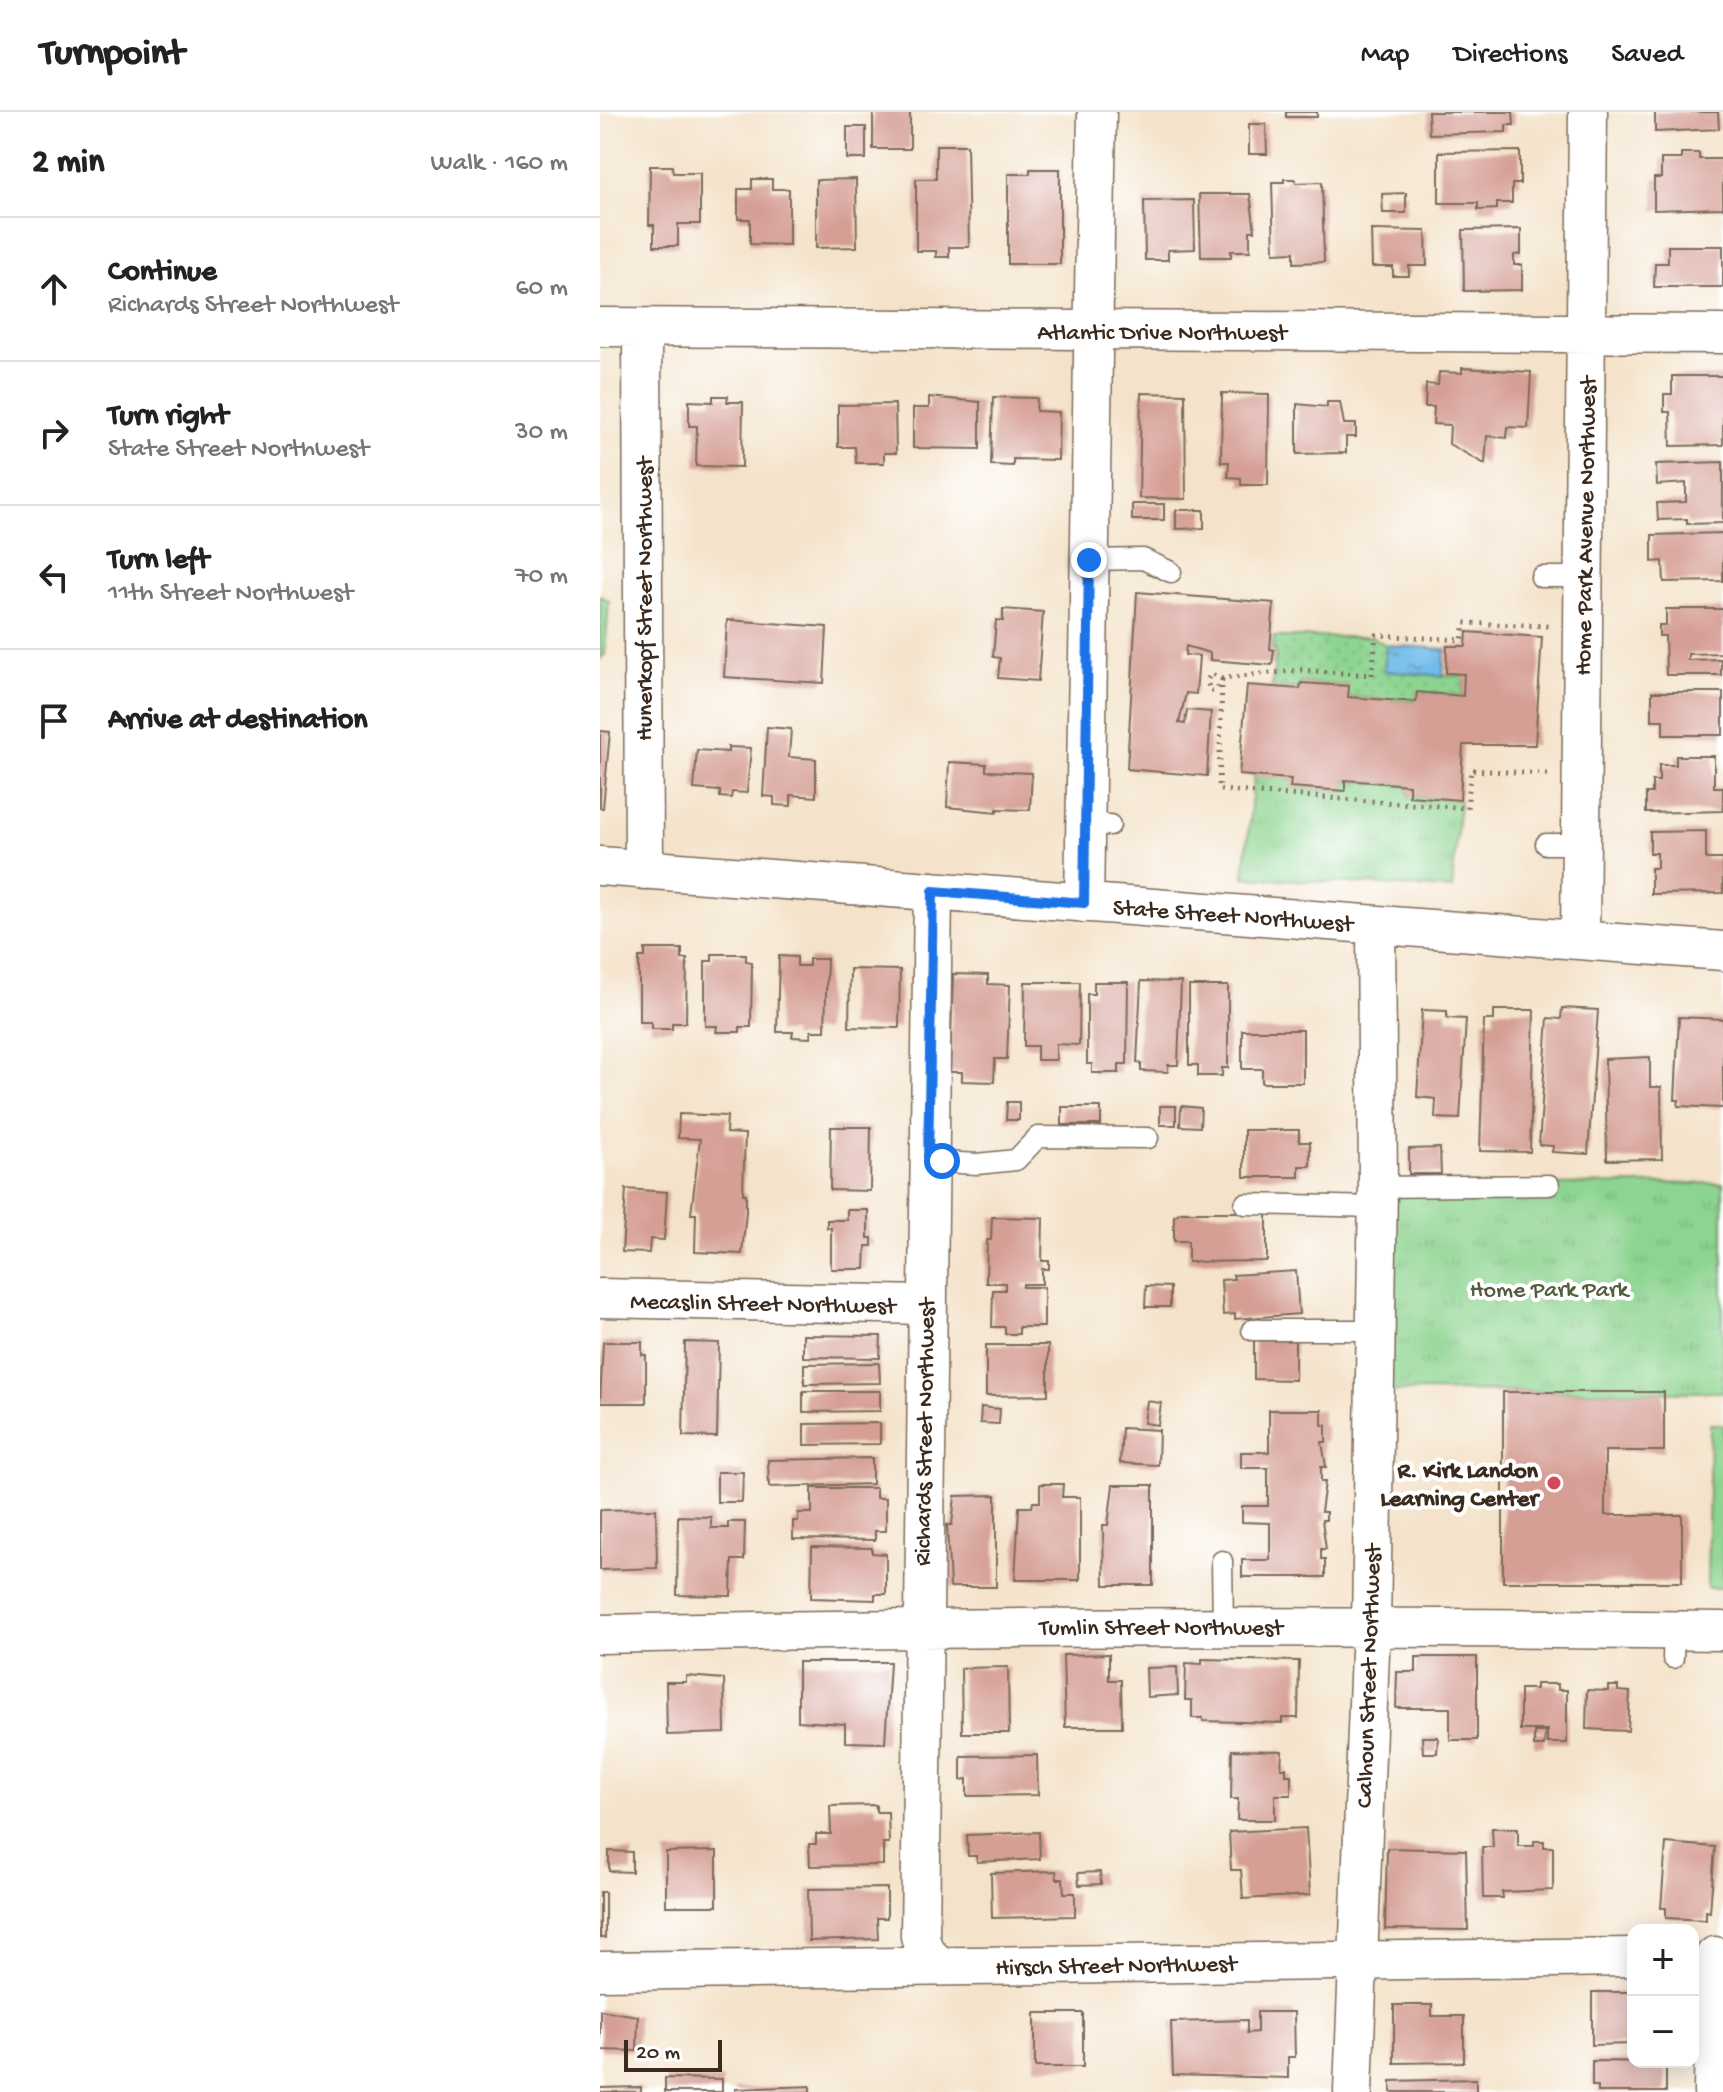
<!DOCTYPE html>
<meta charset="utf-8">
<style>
:root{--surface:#fff;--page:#f2f2f2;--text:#222;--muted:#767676;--line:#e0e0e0}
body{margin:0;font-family:"Gochi Hand",sans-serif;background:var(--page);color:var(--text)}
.controls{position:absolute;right:24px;bottom:24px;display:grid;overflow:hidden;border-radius:16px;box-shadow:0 4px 20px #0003}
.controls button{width:72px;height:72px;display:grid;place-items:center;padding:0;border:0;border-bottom:2px solid var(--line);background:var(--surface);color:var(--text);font:40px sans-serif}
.scale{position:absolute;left:24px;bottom:20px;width:98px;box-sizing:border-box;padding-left:8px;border:4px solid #3b2a1e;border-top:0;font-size:22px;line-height:28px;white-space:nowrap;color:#3b2a1e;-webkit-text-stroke:6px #fff;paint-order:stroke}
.stop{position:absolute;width:24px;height:24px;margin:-18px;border:6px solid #1a73e8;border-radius:50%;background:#fff}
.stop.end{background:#1a73e8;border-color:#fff;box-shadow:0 2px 8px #0008}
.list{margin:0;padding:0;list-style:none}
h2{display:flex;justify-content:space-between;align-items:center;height:104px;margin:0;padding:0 32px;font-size:34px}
h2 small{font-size:26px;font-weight:400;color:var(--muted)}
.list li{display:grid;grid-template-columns:52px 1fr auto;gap:24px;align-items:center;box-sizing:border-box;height:144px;padding:0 32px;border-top:2px solid var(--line)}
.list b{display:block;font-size:30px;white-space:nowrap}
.list p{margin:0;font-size:26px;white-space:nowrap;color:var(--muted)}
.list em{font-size:26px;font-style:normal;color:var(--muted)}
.icon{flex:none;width:44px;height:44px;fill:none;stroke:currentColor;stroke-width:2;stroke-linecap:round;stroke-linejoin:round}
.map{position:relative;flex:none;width:1123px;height:1980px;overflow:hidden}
header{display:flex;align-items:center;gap:48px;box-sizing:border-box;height:112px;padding:0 40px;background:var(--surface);border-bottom:2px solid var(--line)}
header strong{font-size:38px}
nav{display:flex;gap:44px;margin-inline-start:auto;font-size:28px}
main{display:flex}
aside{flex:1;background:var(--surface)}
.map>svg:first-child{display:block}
.grass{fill:url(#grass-tufts);stroke:#647f56;stroke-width:2}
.garden{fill:url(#garden-dots);stroke:#647f56;stroke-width:2}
.pitch{fill:#8cd48f;stroke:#647f56;stroke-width:2}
.water{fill:url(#water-ripples);stroke:#557384;stroke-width:2}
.building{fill:#d59f95}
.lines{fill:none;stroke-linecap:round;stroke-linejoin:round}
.service-casing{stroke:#7c6b5a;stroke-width:23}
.minor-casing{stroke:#7c6b5a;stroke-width:41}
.path{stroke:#7c6b5a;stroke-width:5;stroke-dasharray:2 6;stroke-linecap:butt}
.service{stroke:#fff;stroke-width:20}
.minor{stroke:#fff;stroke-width:38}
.route{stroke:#1a73e8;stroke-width:10}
.poi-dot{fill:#d1495b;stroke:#fff;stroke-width:3}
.labels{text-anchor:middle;stroke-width:8;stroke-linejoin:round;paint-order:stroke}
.street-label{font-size:24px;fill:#3b2a1e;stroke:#fff}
.park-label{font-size:24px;fill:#535d40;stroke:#fff}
.poi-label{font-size:24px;font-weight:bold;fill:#3b2a1e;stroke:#fff;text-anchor:end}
</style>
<header>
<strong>Turnpoint</strong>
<nav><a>Map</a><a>Directions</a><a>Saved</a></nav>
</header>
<main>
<aside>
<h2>2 min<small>Walk · 160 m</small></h2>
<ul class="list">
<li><svg class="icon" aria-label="ahead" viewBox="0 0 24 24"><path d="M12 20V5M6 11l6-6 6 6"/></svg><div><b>Continue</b><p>Richards Street Northwest</p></div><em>60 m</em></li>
<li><svg class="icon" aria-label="right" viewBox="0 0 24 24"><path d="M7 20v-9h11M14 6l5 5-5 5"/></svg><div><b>Turn right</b><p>State Street Northwest</p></div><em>30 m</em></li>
<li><svg class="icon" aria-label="left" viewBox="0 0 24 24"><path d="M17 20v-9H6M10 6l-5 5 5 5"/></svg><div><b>Turn left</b><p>11th Street Northwest</p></div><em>70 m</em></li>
<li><svg class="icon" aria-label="arrive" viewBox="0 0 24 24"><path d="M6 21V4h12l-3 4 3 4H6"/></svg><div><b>Arrive at destination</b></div></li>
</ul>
</aside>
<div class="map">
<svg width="1123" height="1980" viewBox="0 0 1123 1980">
<defs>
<pattern id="grass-tufts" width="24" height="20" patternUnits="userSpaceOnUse" patternTransform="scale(2)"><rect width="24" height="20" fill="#8cd48f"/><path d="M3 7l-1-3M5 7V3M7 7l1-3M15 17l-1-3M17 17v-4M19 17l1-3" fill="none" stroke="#7ab67b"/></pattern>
<pattern id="garden-dots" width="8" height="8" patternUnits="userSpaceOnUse" patternTransform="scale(2)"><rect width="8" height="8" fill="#8cd48f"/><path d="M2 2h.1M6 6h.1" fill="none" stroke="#7ab67b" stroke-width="1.8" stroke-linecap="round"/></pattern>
<pattern id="water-ripples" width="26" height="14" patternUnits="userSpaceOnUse" patternTransform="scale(2)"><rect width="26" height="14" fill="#6fbce9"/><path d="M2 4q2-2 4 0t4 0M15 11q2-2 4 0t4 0" fill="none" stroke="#5c99bc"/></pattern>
</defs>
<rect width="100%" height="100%" fill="#fff"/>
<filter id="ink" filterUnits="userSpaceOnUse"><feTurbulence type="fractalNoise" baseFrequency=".0125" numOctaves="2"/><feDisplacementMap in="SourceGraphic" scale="16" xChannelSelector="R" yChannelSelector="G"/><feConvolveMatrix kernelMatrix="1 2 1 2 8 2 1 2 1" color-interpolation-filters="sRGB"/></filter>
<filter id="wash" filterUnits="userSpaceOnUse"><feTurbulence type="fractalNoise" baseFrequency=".006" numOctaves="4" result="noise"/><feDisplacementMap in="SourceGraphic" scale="32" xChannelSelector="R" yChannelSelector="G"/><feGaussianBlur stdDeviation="1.8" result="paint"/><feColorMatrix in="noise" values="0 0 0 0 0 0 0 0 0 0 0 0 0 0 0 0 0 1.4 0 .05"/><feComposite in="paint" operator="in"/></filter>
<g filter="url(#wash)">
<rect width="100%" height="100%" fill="#f4e3ca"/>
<path class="grass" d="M654,663L691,667V675L744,679L745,668L809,673V684L860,688L852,777L644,765Z
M1123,1071V1280L775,1279L778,1075Z"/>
<path class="garden" d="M674,525H772L786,533L785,559L864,564L863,584L818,580L816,590L748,585V574L701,571L700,577L672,575L676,538L672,536Z"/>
<path class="pitch" d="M0,483L9,489L5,542L0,547Z
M1110,1312H1123V1476H1107Z"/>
<path class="water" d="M786,533L845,537L843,564L784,559Z"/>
<g id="blocks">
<path class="building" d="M273,0H310V37H273Z
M686,0H717V5H686Z
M828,0H913L914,13H906V20L829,22Z
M1055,0H1118L1119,17L1055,20Z
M649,12H666L667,42H649Z
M247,15H266V47H247Z
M336,33H367L369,135H349V145H336V139H316V67H336Z
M920,39V72H912V91H897V97L878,98V91H839V40Z
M1081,41H1099V47H1123V96L1054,98V66H1061V47H1081Z
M50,54H72L73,61H100V112H78V134H54V113H49Z
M430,57H460V152H408V62H430Z
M152,67H172V77H189V133L150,132V107H138V77H152Z
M256,67L257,135L216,136V68Z
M684,67H695L696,71L722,70L724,150L694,151V140L674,141L672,70H684Z
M806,81V101H783L782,82Z
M599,82H650L655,119H650V139H631V145H601Z
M594,88L595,137L568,138V148H545L544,89Z
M921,117V142L914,143V153H922V178L864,179L863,118Z
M771,118L826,119L827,154H809V164H793V155H772Z
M1068,134H1123V175H1054L1055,151H1068Z
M862,256L931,260L928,316L908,315L907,326L887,324L885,352L849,332L850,313L833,312L834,295H825L826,272L838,273L839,260L862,261Z
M1072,264H1123V333L1071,334L1070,300H1064V282H1072Z
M541,281L585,282L586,387L539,386Z
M622,281L669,282L668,373H641V366L628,365L629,350H621Z
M113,284H128L127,290H143L142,355L96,354L97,314H89V289L113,290Z
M329,285L380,290V337L313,336V296H329Z
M393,285L437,286L436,299L459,300L458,348L413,347V354L391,353Z
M727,290H740L744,312H756V325H746V341L697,342V292L727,295Z
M295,292L296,341H284V351H256L255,335H238V293Z
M1123,350V411L1087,412V407L1058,408L1057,391L1086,390V371L1057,373L1056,352Z
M532,392H564V408H532Z
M576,398H604V416L576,417Z
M1123,421V469L1064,470L1063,449L1052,450V423Z
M537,480L674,491L670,537L674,538L672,553L610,548V541L586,534L585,543L599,544L596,582L586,581L579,611L585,612L587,598L611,600L607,664L527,657Z
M403,497L443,500L438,569L398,566L400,546L393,545L396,508L403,509Z
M1066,497H1123V541L1088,542V548L1121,547V563H1066L1065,524H1059V513H1066Z
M127,508L227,515L224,571L124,565Z
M867,520L942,525L935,633H863L860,688L809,684V673L745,668V679L690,675L691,667L639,663L647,573L700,577L701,571L749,574L748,585L816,590L817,580L863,584L864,562L846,561L847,534H866Z
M1052,580H1123V623H1063V608H1052Z
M167,615L191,617L189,645L216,647V685L191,683V694L174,693V685L163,684Z
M0,619L10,620L3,696H0Z
M128,635L151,636L147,681L132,680L131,686L120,685V679L94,677L97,638L128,640Z
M1076,644H1114V675H1123V699L1046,701V681H1052V669H1059V653H1076Z
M349,650L386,652V659L432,661L430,698L397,697V700L347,695Z
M1106,719V747H1123V781L1051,782V756H1057V741H1050V720Z
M45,837H82V847H87L86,911H72V917H51V910H39V845H45Z
M112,842H146V849L152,850L151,915H140V920H116L117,914H105V849H112Z
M179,844L197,845V854H209V847H227L225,919H211V926L192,925L193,920H177Z
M250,857L300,858L299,916L249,915Z
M353,862L388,863V872L410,873L407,947H395L394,970L362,969V960H350Z
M541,869L581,870L578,953H568V960L541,959V951L537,950Z
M425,870H480L479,933L456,932V948H437V934H424Z
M494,870H528L527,952H519V961H492V952H487V882H494Z
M589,874H628V956H622V964H598V953H589Z
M962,896L998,898L988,1042L952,1040L953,1034L939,1033L948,906L961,907Z
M822,898L847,899V906L866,907L860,1007L835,1006L836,987L817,985Z
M894,898H934L930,1040L880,1039L884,908H894Z
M1079,905L1123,907V996L1078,994L1079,988H1075Z
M642,918H703V971H662V957H642Z
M1050,945V975H1061L1062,1047L1007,1048L1005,947Z
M407,990H419V1008H406Z
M560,994H576V1013H560Z
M581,994L601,996L600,1015L580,1014Z
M462,995H501V1013H462Z
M79,1002L127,1004L126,1021L145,1022L143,1082H146V1100L142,1142L95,1140L96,1102H91L100,1027L78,1026Z
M231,1015H271L270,1079L230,1078Z
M644,1018H699V1030H710V1054H699V1065H644Z
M840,1036L841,1062H809V1037Z
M26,1077L67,1080L64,1128L50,1127L49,1141L22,1140Z
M247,1098H268V1126H272V1134H266L265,1157H231V1116H227V1108H247Z
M581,1100H667V1149L588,1150V1129H574V1104Z
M392,1105L443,1106L442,1149H449V1157H442V1172H423V1175H444V1215H419V1222H405V1215H392L393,1178H405V1171H386L387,1128H391Z
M696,1159L699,1202L635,1207V1202L623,1203L621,1168L634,1167L633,1163Z
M546,1174L570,1175V1195H545Z
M654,1222H695V1268L654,1267Z
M203,1223L281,1224L280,1246L203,1245Z
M3,1230H42V1243H46V1291H0Z
M85,1230L119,1231L117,1325L83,1324Z
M386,1233H448V1283L386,1284Z
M279,1251L280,1271L204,1272V1252Z
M203,1279H280V1299L203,1300Z
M903,1280H1064V1339H1005V1403H1082V1470H903Z
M547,1289L561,1291L558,1313L544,1311Z
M381,1295L400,1297L399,1312L380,1311Z
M669,1298H722V1313H726V1330H722L726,1355H721V1370H725L721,1400H726V1408H722L726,1437H721V1447H725V1465H642V1448H670V1411L642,1410V1394H668V1356H641V1340H669Z
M280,1311V1332L204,1333V1312Z
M522,1316L559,1318L558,1353L520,1351Z
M272,1346V1372L169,1375L168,1348Z
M117,1360H143L142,1390H117Z
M440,1372H463L462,1385H480V1468H415L419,1395H432L433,1390H440Z
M513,1373H553V1473H504L503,1413H508Z
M212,1376H276V1386H286V1419H275V1428L193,1427V1409H198V1401H212Z
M396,1383V1475H350L347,1413H352L355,1384Z
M56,1397L57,1456L0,1458V1398Z
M78,1404L111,1405V1416H128V1410H145L144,1448H132L131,1484L77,1483Z
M212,1435L272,1436V1441L286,1442V1482H275V1488L211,1486Z
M509,1542V1568H521L522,1615H465L463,1543Z
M816,1545H877V1628H850V1596H796L797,1560H816Z
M602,1547L699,1549L698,1606H682V1611L603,1609V1606H592V1588H585L586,1551L602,1552Z
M198,1550H290L285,1631L245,1630V1612L198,1609Z
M408,1555L409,1621H362L361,1556Z
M577,1555L578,1583L547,1585L546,1556Z
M86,1564L124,1567L125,1621L67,1623L66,1570H86Z
M936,1572H958V1578H967V1631H947V1618H920V1577H936Z
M1008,1574H1018V1579L1030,1580L1028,1619L986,1617L987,1578L1008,1579Z
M934,1620H945L944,1634H934Z
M822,1625H838L837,1641H823Z
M632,1638L682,1639L681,1656H686V1663H691V1683H675V1708H637L638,1687H631Z
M437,1643L438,1683L367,1684V1667L361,1668V1644Z
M276,1693V1700H288L289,1731H283V1753L210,1754L209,1732H216V1722H231L230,1694Z
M706,1716L710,1783L643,1787L641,1758H631L629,1720Z
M892,1716H918V1734H934V1729H944V1735H953V1778L902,1780L903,1786H883L882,1735H893Z
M439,1720L440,1747L377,1750L376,1744H368L367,1723Z
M1066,1731L1115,1735L1110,1800L1106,1799V1808L1066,1806V1796H1061Z
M787,1736L866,1738L868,1818L785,1817Z
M9,1739L32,1740V1760L9,1759Z
M117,1739V1794H66V1740Z
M456,1759L457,1767H463L464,1781H475V1804L392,1806L391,1761Z
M500,1760L501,1772L479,1773L478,1761Z
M287,1776V1806H277L278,1827L209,1829L208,1777Z
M0,1780H5V1826H0Z
M992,1880H1033V1932L992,1933Z
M794,1893H832V1904H864V1950L794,1951Z
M0,1898L38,1904L37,1939L0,1938Z
M657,1900H694L695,1945H688V1966L573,1963L571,1910L647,1908V1921L657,1920Z
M435,1901H483V1955H435Z
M992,1949L1066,1950V1980H998V1974H992Z
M65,1966L122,1967V1980H65Z
M876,1967V1980H791V1969Z
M210,1974V1980H135V1977Z
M41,1975V1980H0V1976Z"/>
</g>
</g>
<g filter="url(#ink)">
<use href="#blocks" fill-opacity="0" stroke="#7c6b5a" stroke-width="2"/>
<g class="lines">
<g class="service-casing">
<path id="service" d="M489,448L543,447L571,460
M941,465H983
M485,712L510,713
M946,732H981
M328,1049L377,1052L416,1048L438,1025L548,1026
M778,1075L949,1073
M645,1092L777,1095
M652,1218H776
M622,1449L623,1514
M1073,1546L1074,1518"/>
</g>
<g class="minor-casing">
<path id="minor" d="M0,215L1123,222
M42,216L44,758
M0,754L1123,839
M333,779L320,1824L324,1839L339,1854
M484,791L497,0
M980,828L988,0
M0,1186L325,1193
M0,1522C374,1514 749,1513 1123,1519
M0,1859L1033,1845
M753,1980L771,1514L778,1075L776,813
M1113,1980L1115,1844"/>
</g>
<path class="path" d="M947,662L871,658L867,696L619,678L622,568L615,579H610L607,568L611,562L622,566L701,558L772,563L776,523L862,528L865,511L948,514"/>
<use href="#service" class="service"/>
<use href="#minor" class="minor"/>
</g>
</g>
<g class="lines" filter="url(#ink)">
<path class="route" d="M342,1049H328L333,779L484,791L489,448"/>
</g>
<circle class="poi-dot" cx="954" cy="1371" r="8"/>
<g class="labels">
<g class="street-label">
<text x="562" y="227">Atlantic Drive Northwest</text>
<text transform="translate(984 414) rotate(-89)" y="8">Home Park Avenue Northwest</text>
<text transform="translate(43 487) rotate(-90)" y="8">Hunerkopf Street Northwest</text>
<text transform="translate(633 802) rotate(4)" y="8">State Street Northwest</text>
<text transform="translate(163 1190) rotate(1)" y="8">Mecaslin Street Northwest</text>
<text transform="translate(323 1320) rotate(-89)" y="8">Richards Street Northwest</text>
<text x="561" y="1522">Tumlin Street Northwest</text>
<text transform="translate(767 1564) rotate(-88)" y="8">Calhoun Street Northwest</text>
<text transform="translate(516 1852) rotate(-1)" y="8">Hirsch Street Northwest</text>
</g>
<g class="park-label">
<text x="949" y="1184">Home Park Park</text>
</g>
<g class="poi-label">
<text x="938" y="1365">R. Kirk Landon<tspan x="938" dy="28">Learning Center</tspan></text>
</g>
</g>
</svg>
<div class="controls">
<button>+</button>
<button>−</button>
</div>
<div class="scale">20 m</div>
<div class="stop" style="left:342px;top:1049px"></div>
<div class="stop end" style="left:489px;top:448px"></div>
</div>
</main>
